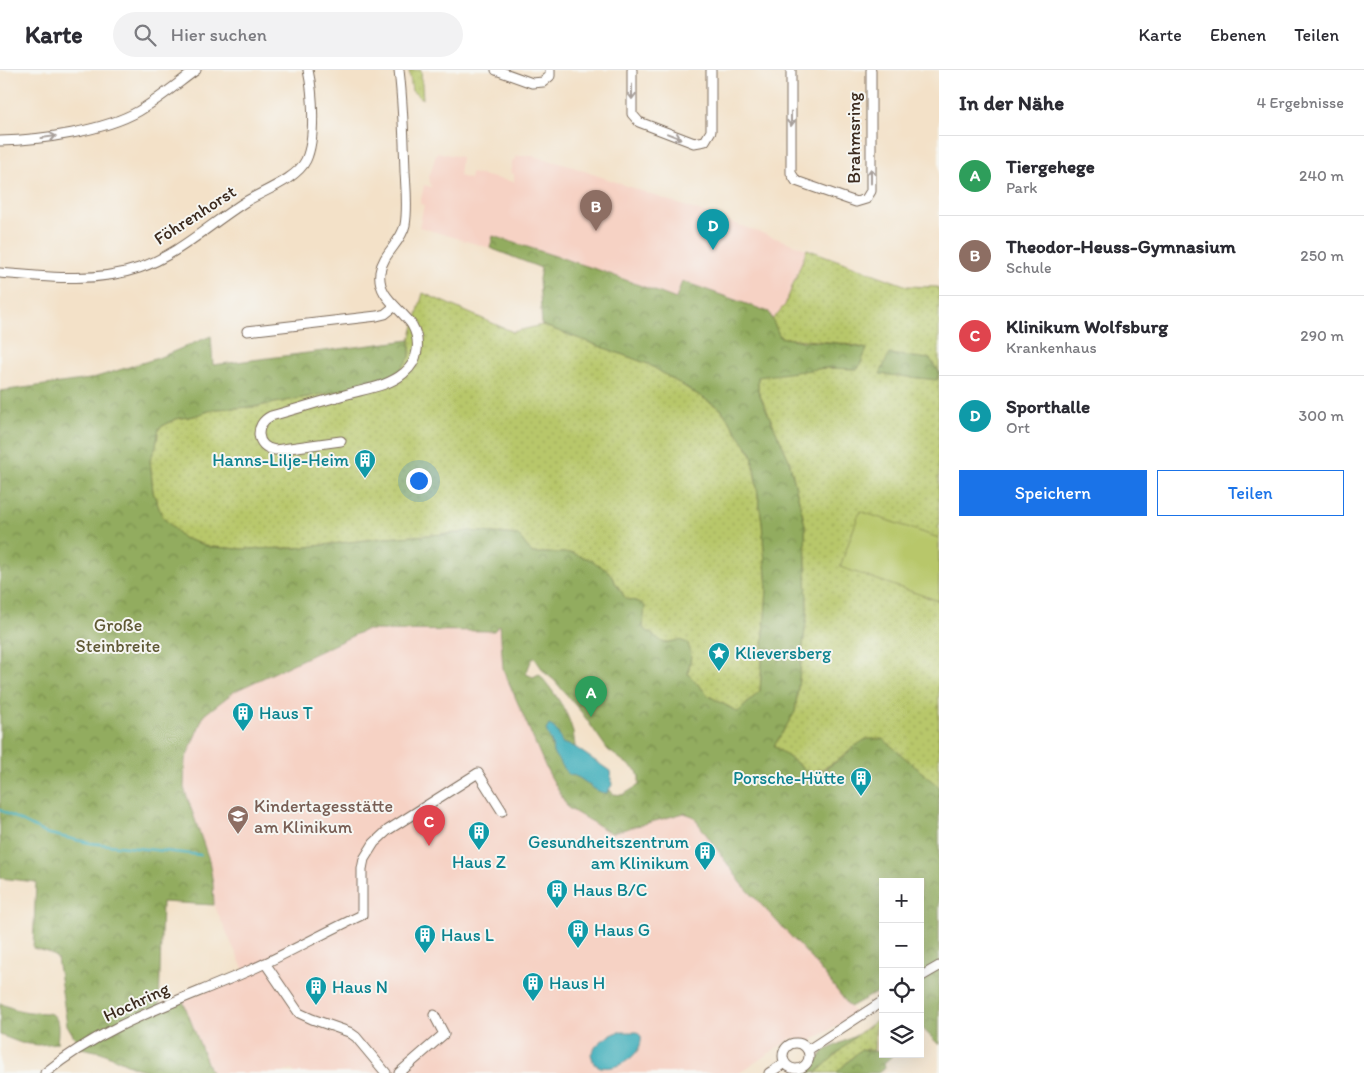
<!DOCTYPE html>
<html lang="de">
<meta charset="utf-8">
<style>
:root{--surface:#fff;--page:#f2f2f3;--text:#2b2b33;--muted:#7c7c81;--line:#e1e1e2;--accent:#1a73e8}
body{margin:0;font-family:Itim,sans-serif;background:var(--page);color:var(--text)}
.controls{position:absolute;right:15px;bottom:15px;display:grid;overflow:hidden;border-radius:0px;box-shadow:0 5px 20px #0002}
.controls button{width:45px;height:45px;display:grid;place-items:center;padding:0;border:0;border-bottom:1px solid var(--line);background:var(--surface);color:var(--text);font:25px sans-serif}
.you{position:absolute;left:418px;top:410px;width:18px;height:18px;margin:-12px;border:4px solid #fff;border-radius:50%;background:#1a73e8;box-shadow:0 0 0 8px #1a73e833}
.badge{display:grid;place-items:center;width:32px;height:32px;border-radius:50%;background:var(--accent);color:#fff;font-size:16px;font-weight:700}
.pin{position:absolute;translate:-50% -41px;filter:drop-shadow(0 1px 2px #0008)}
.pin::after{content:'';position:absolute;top:26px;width:18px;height:15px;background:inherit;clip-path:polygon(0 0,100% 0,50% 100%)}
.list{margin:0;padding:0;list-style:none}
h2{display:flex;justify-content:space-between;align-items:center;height:65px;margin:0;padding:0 20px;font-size:21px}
h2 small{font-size:16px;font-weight:400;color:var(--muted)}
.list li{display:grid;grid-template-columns:32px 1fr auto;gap:15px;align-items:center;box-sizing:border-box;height:80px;padding:0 20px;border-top:1px solid var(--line)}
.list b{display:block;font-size:19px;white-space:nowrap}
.list p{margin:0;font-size:16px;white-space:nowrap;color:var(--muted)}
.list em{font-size:16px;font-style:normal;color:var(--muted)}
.actions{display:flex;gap:10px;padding:15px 20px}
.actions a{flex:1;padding:11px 0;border:1px solid var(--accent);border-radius:0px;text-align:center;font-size:18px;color:var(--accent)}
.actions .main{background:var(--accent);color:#fff}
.icon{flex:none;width:28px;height:28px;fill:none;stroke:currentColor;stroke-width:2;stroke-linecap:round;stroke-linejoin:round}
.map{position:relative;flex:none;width:939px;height:1003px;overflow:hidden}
header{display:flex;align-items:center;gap:30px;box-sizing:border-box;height:70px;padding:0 25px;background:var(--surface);border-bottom:1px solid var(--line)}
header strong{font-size:24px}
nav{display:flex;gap:28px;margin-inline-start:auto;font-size:18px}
.search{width:350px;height:45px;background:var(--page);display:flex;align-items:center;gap:12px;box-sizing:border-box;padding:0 18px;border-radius:28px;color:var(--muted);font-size:19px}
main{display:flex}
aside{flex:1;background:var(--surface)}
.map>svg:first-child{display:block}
.built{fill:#f6d2c4}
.grass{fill:url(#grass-dots);stroke:#7a7844}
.forest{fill:url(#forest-crowns);stroke:#666b3e;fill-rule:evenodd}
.garden{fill:#b8c76a;stroke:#7a7844}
.water{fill:#3eadba;stroke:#3c6c6c}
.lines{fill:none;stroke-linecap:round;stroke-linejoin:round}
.stream{stroke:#3eadba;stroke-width:2.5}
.minor-casing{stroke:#7b6a5a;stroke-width:11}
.minor{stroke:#fff;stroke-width:9}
.oneway{stroke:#a79f9a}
.labels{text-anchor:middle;stroke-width:4;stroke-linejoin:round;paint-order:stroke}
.street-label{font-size:18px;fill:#3b2a1e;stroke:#f6f6f2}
.culture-label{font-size:18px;fill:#0d838f;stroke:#f6f6f2;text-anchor:start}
.park-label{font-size:18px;fill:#605935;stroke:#f6f6f2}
.education-label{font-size:18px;fill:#785e54;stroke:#f6f6f2;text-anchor:start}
</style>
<header>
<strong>Karte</strong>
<div class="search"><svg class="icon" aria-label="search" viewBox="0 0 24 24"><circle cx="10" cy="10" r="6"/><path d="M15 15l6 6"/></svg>Hier suchen</div>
<nav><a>Karte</a><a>Ebenen</a><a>Teilen</a></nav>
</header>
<main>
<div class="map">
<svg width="939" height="1003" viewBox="0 0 939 1003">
<defs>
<pattern id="grass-dots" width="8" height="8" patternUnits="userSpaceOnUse" patternTransform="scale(1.25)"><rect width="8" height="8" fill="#b8c76a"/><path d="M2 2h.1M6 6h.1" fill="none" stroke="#9fab5b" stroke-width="1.8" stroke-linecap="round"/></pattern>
<pattern id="forest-crowns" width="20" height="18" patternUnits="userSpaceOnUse" patternTransform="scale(1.25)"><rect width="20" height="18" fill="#92ac5e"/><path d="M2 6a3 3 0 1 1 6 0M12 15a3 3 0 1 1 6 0" fill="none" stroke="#788c4d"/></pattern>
</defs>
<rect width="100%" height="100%" fill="#f6f6f2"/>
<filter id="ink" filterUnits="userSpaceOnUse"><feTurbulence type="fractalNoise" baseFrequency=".02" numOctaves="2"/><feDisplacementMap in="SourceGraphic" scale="10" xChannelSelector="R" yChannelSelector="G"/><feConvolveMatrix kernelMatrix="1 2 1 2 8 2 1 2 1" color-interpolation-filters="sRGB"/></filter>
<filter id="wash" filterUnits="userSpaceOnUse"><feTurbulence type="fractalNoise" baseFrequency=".0096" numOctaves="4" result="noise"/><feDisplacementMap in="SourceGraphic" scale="20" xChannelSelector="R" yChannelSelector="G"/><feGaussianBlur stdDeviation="1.12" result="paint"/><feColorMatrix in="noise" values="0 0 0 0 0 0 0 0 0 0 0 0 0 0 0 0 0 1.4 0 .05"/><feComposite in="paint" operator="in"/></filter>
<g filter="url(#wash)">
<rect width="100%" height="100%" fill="#f3e1c8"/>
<path class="built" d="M437,82L461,87L459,106L470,109L471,103L514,112V104L511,103L512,92L517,86H533L570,96L807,179L785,235L772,250L728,249L599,200L493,166L490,178L419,157L424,135L420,134L424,115L431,117L429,107Z
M500,555L503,599L521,641L611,763L684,743L693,746L742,814L813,890L856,945L808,972L792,968L739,1003H295L291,999L282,1003H211L183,931L246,905L214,835L162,832L160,679L235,621L365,560L494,561Z"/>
<path class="grass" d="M409,0H421L423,29L412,21Z
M807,179L907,216L938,217L939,221V717L924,705L855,676C841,689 828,698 810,703L774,676L795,641L807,543L805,455L789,390L758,321V306L825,298L858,299L867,279C840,270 809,272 780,267L772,250L785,235Z
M423,223L513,262L542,255L648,294L721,339L752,385L762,452L767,519L760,621L738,642L709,626L688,604L691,586L679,570L664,574L643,558L639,532L626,529L608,501L548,483L532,484L518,465L468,461L460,463L384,468L297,478L242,479L211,477L183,468L162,446L153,422L150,390L156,376L159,358L176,349L194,346L215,339L253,337L334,322L384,309L410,287V270Z
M883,945V956H876L874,981L861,979L836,1003H816L857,965Z"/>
<path class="forest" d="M493,166L599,200L676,229L682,211L769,242L780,267L802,271L837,273L867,279L858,299L825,298L758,307V321L789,390L805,455L807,543L795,642L774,676L810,703L823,700L842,688L855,676L866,669H883L939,717V975L920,956V812H883V919L850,937L813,890L742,814L693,746L684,743L611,763L568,738L546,698L503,599L500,555L494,561L365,560L235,621L204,645L185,690L184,718L209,790L213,814L214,835L162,832L159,939L183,931L211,1003H159L136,998L101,982L81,978L67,955L57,888L48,882L33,878L36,812L0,808V321L90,309L158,288L211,266L213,295L410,270V287L399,301L384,309L334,322L253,337L215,339L194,346L175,349L159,358L156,376L150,390L153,422L162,446L183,468L211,477L242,479L297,478L384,468L460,463L468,461L518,465L532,483H572L591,490L608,501L626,529L639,532L645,536L643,558L664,573L679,570L688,573L691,586L688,604L709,626L738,642L760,621L767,519L762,452L752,384L721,339L648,294L542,255L539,209L541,198L490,178ZM534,587L545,603L554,610L582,643L608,680L637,701L639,707V715L623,725L613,724L610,720L607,723L591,716L577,705L552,678L550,669L558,663L562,673L575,677C573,647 558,627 539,604L533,607L526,604L531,591Z
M889,284L930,289L939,302L937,310L880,304Z
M0,933C7,936 15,940 23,941C49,946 62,934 57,973L38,975L21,973L0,965Z
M857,965L818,1001L808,1003L824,981Z
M861,979L893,985L884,993L885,998L878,1003H836Z"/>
<path class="garden" d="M860,441L939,468V531L840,497Z"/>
<path class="water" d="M549,655C557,658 559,665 562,673L575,677L610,701L612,715L607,723C591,723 584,705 569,705L553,683L552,674L546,660Z
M618,962H637L641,966C644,984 618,1001 601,997C599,997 597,995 594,994L591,984C597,972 606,967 618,962Z"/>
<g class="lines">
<path class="stream" d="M0,740L45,763L90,773L201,785"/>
</g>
</g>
<g filter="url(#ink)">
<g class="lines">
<g class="minor-casing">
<path id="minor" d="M496,0L532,13L543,12L550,6V0
M632,0V44L639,52L694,73L705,71L711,61V0
M791,0V103L796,111L856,132L866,129L871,121V0
M0,71C41,70 104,61 139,41C159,29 177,14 196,0
M0,203C46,207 95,213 139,198C178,185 210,154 245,132C263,121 297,109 306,90C316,68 313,23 308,0
M247,261L377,246L385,244L395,236
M341,371L275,380C255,377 254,354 271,346C297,339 322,331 348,324C366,319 389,316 404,303C419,291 421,271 412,255C400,237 377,227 380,202C383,183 401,173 405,155C408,138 406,120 405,102C404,68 403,34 399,0
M265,893L299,943L312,949L349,962L356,967L386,1003
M920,907L939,896
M783 986a13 13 0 1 1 26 0a13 13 0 1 1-26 0Z
M808,980L883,931
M45,1003C103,955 177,932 246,902C285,885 323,863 362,845V799L364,789L374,773L388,760L478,703L502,741
M399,1003L444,964L434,945
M769,1003L785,993"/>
</g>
<use href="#minor" class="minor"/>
</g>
<defs><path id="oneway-shaft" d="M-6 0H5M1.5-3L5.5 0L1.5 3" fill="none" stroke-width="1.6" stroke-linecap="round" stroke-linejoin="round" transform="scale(1.25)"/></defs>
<g class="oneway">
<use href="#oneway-shaft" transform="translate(632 22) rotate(90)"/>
<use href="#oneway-shaft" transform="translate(791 49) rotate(90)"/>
<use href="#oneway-shaft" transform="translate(674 66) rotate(21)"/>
<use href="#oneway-shaft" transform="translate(49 67) rotate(-8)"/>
<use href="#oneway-shaft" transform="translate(871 106) rotate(-90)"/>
</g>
</g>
<defs>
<g id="building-pin" transform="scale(1.125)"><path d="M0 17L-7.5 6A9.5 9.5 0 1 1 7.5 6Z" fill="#0f9aa8" stroke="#f6f6f2"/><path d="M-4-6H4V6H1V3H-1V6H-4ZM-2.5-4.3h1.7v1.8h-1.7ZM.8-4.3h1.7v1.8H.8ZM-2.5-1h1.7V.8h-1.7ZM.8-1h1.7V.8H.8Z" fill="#fff"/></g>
<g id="sight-pin" transform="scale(1.125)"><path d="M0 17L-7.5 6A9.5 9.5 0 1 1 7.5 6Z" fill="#0f9aa8" stroke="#f6f6f2"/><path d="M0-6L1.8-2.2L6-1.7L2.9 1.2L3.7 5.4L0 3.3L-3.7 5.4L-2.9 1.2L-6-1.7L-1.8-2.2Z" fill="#fff"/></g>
<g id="school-pin" transform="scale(1.125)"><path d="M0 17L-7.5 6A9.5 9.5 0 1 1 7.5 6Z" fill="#8d6e63" stroke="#f6f6f2"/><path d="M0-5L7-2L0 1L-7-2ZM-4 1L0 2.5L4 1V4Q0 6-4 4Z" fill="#fff"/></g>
</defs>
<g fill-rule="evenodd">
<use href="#building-pin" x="365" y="390"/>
<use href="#sight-pin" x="719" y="583"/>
<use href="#building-pin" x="243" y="643"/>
<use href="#building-pin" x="861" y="708"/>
<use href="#school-pin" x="238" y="746"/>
<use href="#building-pin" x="479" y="762"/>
<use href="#building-pin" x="705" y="782"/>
<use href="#building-pin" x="557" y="820"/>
<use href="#building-pin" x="578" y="860"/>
<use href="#building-pin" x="425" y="865"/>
<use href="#building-pin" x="533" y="913"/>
<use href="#building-pin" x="316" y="917"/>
</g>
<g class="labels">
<g class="street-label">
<text transform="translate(854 68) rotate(-90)" y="6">Brahmsring</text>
<text transform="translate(195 145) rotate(-33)" y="6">Föhrenhorst</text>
<text transform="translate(136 932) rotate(-25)" y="6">Hochring</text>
</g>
<g class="culture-label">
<text x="349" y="396" text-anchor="end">Hanns-Lilje-Heim</text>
<text x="735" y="589">Klieversberg</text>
<text x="259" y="649">Haus T</text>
<text x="845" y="714" text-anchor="end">Porsche-Hütte</text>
<text x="689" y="778" text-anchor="end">Gesundheitszentrum<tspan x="689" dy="21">am Klinikum</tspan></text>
<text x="479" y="798" text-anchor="middle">Haus Z</text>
<text x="573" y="826">Haus B/C</text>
<text x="594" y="866">Haus G</text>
<text x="441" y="871">Haus L</text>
<text x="549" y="919">Haus H</text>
<text x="332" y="923">Haus N</text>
</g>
<g class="park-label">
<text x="118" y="561">Große<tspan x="118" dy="21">Steinbreite</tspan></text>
</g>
<g class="education-label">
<text x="254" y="742">Kindertagesstätte<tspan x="254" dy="21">am Klinikum</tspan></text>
</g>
</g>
</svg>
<div class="controls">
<button>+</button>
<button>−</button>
<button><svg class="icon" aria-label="locate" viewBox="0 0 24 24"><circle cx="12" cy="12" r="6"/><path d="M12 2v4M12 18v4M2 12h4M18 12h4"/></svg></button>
<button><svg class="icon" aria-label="layers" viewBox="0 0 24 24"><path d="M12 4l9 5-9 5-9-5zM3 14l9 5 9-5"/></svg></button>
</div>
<div class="you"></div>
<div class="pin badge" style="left:591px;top:647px;background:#2e9e5b">A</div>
<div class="pin badge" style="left:596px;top:161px;background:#8d6e63">B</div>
<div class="pin badge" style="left:429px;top:776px;background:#e0444e">C</div>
<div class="pin badge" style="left:713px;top:180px;background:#0f9aa8">D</div>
</div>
<aside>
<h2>In der Nähe<small>4 Ergebnisse</small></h2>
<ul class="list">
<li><span class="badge" style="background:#2e9e5b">A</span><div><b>Tiergehege</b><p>Park</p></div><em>240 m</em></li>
<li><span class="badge" style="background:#8d6e63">B</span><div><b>Theodor-Heuss-Gymnasium</b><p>Schule</p></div><em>250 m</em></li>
<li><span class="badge" style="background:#e0444e">C</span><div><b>Klinikum Wolfsburg</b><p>Krankenhaus</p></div><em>290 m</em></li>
<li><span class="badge" style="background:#0f9aa8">D</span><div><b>Sporthalle</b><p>Ort</p></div><em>300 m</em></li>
</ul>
<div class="actions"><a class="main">Speichern</a><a>Teilen</a></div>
</aside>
</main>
